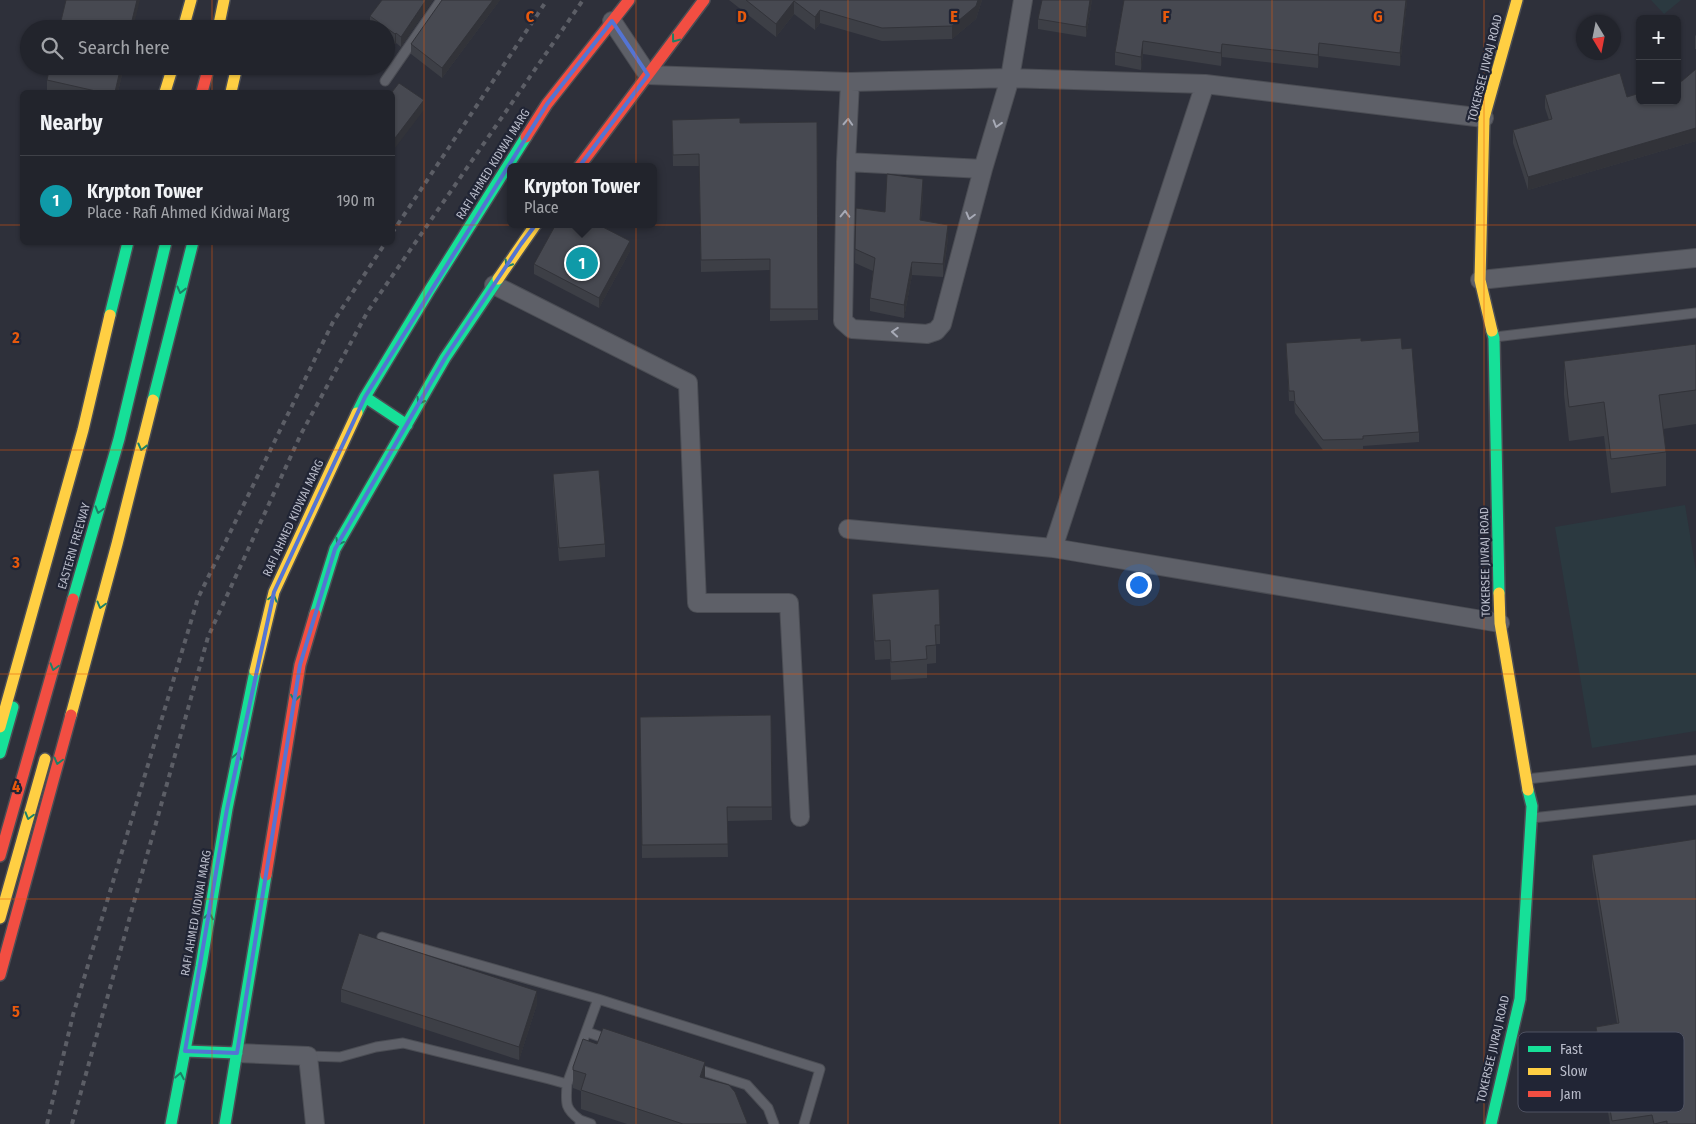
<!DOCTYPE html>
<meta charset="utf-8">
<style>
:root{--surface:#22242c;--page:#2a2c34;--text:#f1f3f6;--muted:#a2a4a9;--line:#3f4148;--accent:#888b98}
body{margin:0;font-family:"Fira Sans Condensed",sans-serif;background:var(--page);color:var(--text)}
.controls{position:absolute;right:15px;top:15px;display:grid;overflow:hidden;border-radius:8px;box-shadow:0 1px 4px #0004}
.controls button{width:45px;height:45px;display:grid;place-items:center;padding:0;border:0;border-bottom:1px solid var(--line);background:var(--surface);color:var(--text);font:25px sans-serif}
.compass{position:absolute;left:1576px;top:15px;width:45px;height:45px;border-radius:50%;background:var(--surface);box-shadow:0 1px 4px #0004;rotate:170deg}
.you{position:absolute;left:1138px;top:584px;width:18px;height:18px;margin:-12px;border:4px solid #fff;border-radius:50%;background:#1a73e8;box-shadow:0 0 0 8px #1a73e833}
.badge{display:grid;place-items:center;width:32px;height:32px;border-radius:50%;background:var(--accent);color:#fff;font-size:16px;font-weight:700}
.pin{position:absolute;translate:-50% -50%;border:2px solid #fff;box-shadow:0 1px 5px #0006}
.popup{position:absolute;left:507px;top:163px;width:150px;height:65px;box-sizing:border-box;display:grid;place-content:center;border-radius:8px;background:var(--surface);filter:drop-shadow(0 1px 4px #0005);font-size:16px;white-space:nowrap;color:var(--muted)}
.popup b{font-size:19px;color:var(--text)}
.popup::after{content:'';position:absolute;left:50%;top:100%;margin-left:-10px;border:10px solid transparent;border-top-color:var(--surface)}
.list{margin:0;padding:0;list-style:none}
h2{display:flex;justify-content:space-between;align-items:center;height:65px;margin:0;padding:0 20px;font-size:21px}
h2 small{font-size:16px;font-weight:400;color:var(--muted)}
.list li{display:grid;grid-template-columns:32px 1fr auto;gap:15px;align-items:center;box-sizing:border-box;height:90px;padding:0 20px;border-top:1px solid var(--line)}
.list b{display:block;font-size:19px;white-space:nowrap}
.list p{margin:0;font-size:16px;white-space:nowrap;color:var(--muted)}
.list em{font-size:16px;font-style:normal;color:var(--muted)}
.icon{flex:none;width:28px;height:28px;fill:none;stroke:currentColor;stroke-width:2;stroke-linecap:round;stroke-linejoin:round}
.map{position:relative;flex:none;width:1696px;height:1124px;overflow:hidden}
.search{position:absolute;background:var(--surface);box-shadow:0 1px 4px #0004;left:20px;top:20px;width:375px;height:55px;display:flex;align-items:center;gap:12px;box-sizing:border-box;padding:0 18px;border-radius:28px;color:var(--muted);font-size:19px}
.panel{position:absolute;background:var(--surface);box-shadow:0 1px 4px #0004;left:20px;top:90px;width:375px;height:155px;border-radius:8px}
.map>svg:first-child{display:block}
.green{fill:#2b3940}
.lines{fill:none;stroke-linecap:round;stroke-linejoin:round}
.lane-casing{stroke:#4b4d54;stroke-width:11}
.street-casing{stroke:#4b4d54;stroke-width:20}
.fast-casing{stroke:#4b4d54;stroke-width:14}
.slow-casing{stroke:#4b4d54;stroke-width:14}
.jam-casing{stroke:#4b4d54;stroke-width:14}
.lane{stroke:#5e6068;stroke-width:9}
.street{stroke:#5e6068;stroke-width:18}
.fast{stroke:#16e098;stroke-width:11}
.slow{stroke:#ffcf43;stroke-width:11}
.jam{stroke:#f24e42;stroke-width:11}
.rail{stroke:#5c5e66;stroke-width:4;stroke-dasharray:5 5;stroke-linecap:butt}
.wall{fill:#3d3f46}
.shaded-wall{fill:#323339}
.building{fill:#474951;stroke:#323339}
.oneway{stroke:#1c8266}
.oneway2{stroke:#a7aab6}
.marked{fill:none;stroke:#5474d3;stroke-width:4;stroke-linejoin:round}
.grid{fill:none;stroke:#e8590c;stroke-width:1;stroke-opacity:0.55}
.labels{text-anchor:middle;stroke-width:4.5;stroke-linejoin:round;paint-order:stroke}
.street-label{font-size:12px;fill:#b9bcca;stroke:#212535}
.key{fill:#212535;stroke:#4f5262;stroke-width:1}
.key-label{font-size:14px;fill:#b9bcca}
.grid-label{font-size:16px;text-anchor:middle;font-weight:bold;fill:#e8590c;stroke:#212535;stroke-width:4.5;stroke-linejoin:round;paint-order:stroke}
</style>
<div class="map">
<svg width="1696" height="1124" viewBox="0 0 1696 1124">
<rect width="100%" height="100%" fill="#2e303a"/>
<path class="green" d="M1651,0H1681L1664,14Z
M1685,505L1696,571V731L1592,748L1555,527Z"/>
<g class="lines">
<g class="lane-casing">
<path id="lane" d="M385,81L441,0
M1495,337L1696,313
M1527,779L1696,760
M1532,818L1696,800
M382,937L598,999L820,1069L804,1124
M587,1032L610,1040
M308,1056L340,1057L376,1047L403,1043L549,1079L567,1084C566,1103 564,1108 580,1120V1124
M694,1068L747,1085L768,1108L774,1124
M567,1084L598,999
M580,1120L591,1124"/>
</g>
<g class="street-casing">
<path id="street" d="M612,21L648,75L850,82L1010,78L1205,84L1484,118
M850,82L846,162L843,321L852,329L927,334L936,331L942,324L983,169L1010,78L1023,0
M846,162L983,169
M1480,280L1696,258
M494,285L688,383L697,603H789L800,817
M848,529L1053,548L1500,623
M1053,548L1205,84
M237,1053L308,1056L315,1124"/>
</g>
<g class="fast-casing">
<path id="fast" d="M110,315L128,242
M1492,331L1494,338L1499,593
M365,397L407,425
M153,400L193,242
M357,413L365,397L429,291L526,137
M73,599L119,439L166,242
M315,614L335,549L445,358L498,279
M0,753L13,707
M185,1051L237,1053
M171,1124L201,966L227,809L255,671
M225,1124L266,875
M1491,1124L1520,999L1532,806L1528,790"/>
</g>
<g class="slow-casing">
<path id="slow" d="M183,29L191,0
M218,29L224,0
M165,92L173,66
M231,92L237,66
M498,279L536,224
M1492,331L1480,280L1484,118L1517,0
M1499,593L1500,623L1528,790
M255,671L274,592L357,413
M71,715L117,544L153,400
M0,727L83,430L110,315
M0,918L45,759"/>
</g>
<g class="jam-casing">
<path id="jam" d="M202,92L209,66
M526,137L547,104L629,0
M579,167L704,0
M0,856L73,599
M266,875L300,665L315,614
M0,975L71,715"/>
</g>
<use href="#lane" class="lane"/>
<use href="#street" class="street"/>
<use href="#fast" class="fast"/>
<use href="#slow" class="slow"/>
<use href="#jam" class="jam"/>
<path class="rail" d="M392,233L547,0
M47,1124L73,1015L198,598L333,322L386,242
M72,1124L208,637L301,434L368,311L583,0"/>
</g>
<path class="wall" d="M382,0H433L401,47L396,43L395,44L386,38V29H374L370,26V16Z
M500,0L442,78L411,54V44Z
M729,0H982L976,19L952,39L882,41L820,23L815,30L794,14L776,37Z
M1092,0L1086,37L1038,29V19Z
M1124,0H1407L1400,66L1319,56L1318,68L1222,57L1221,66L1143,54L1141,70L1115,65V52Z
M1696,35V49H1695V36Z
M50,66H124L118,92H47V80Z
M1545,95L1627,97L1696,141L1528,190L1513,143V130L1549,120L1545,108Z
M672,120L740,123L817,122L818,320L770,321V270L701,272L699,166H673Z
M923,192L921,220L948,238L943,277L912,275L904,318L870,311V298L873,271L855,263L856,208L885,212Z
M630,251L599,308L534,274V264Z
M1286,343L1402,349L1419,432V442L1363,446V449L1323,450L1295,413L1294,401H1289Z
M1696,344V424L1663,429L1666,452V486L1611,493L1604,436L1569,441L1564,395V361Z
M553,474L605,544V557L559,561L553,488Z
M872,594L940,625V644H936V663L927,664V678L891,680L890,659L875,660L872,612Z
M771,715L772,820L727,821L728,857L642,858L640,717Z
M1592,855L1696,1124H1610L1596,1040V1027L1617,1023L1592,868Z
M341,989L537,1004L519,1060L341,1002Z
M573,1067L705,1078L747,1124H627L581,1109V1091L573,1088Z"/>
<path class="shaded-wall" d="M137,0H140L133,29H130Z
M426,0H433L401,47V37Z
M493,0H500L442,78V68Z
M978,0H982L976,19L952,39V26Z
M1090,0H1092L1086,37V27Z
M1406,0H1407L1400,66V53Z
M794,1V14L776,37V24Z
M820,10V23L815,30V17Z
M396,33V43L395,44V34Z
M1143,41V54L1141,70V57Z
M1319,43V56L1318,68V55Z
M1222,44V57L1221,66V53Z
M121,66H124L118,92H115Z
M424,100V110L392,152V142Z
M1696,128V141L1528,190V177Z
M923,179V192L920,233V220Z
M948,225V238L943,277V264Z
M630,241V251L599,308V298Z
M912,262V275L904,318V305Z
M537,991V1004L519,1060V1047Z
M705,1062V1080L700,1077Z"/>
<path class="building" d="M66,0H137L130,29H59Z
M382,0H426L401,37L396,33L395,34L370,16Z
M442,0H493L442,68L411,44Z
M746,0H978L976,6L952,26L882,28L820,10L815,17L794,1L776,24Z
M1042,0H1090L1086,27L1038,19Z
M1124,0H1406L1400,53L1319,43L1318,55L1222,44L1221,53L1143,41L1141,57L1115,52Z
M50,66H121L115,92H100L47,80Z
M1696,69V128L1528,177L1513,130L1552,119L1545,95L1620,73L1627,97L1640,93V101H1677V82L1682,81Z
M399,83L424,100L392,142V92Z
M740,118V123L817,122L818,309H770V259L701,260L699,154L673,155L672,120Z
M887,174L923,179L920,220L948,225L943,264L912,262L904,305L870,298L875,258L855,249L856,208L885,212Z
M556,224H597L630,241L599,298L534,264Z
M1361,338V341L1401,338L1402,349L1412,348L1419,432L1363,436V439L1323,440L1295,403L1294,391H1289L1286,343Z
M1696,344V390L1659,395L1666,452L1611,459L1604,402L1569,407L1564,361Z
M599,470L605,544L559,548L553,474Z
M939,589L940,625H935L936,645L926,646L927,659L891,662L890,640L875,641L872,594Z
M771,715L772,807H727L728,844L642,845L640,717Z
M1696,839V1124H1667V1121L1654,1124L1652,1115L1612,1121L1596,1027L1619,1023L1592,855Z
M359,933L537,991L519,1047L341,989Z
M603,1028L705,1062L700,1077L729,1085L735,1092L747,1122V1124H683L581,1090L586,1074L573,1070V1067L583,1039L597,1044Z"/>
<defs><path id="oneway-chevron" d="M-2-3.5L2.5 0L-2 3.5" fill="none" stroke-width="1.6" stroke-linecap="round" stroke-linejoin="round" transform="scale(1.25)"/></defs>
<g class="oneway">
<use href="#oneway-chevron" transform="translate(675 39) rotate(127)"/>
<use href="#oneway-chevron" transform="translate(508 264) rotate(123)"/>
<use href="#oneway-chevron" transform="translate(181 290) rotate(104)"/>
<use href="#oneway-chevron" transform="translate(420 401) rotate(120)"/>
<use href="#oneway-chevron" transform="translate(142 447) rotate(104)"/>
<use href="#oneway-chevron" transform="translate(99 510) rotate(106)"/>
<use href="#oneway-chevron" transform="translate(339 542) rotate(119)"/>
<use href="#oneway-chevron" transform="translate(273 598) rotate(-74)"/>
<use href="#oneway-chevron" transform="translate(101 605) rotate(105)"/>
<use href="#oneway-chevron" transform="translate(54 667) rotate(106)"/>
<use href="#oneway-chevron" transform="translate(295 698) rotate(99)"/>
<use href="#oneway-chevron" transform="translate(237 756) rotate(-79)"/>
<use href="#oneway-chevron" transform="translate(58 761) rotate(105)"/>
<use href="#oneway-chevron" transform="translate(29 816) rotate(106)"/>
<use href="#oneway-chevron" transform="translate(209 916) rotate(-81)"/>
<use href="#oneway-chevron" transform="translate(180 1076) rotate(-79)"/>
</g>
<g class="oneway2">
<use href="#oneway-chevron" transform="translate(848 122) rotate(-87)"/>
<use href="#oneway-chevron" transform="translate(997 124) rotate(107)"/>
<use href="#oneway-chevron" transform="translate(845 214) rotate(-89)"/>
<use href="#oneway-chevron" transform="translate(970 216) rotate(105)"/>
<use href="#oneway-chevron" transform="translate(895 332) rotate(-176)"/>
</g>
<path class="marked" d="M612,21L648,75L521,244L445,358L335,549L300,665L237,1053L185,1051L227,809L274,592L365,397L547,104Z"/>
<path class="grid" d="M212,0V29M424,0V1124M636,0V1124M848,0V1124M1060,0V1124M1272,0V1124M1484,0V1124M212,66V92M0,225H22M392,225H1696M212,242V1124M0,450H1696M0,674H1696M0,899H1696"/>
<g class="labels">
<g class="street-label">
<text transform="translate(1485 68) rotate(-76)" y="4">TOKERSEE JIVRAJ ROAD</text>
<text transform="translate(493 164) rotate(-58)" y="4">RAFI AHMED KIDWAI MARG</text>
<text transform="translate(293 518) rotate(-65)" y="4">RAFI AHMED KIDWAI MARG</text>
<text transform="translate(74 546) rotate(-74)" y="4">EASTERN FREEWAY</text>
<text transform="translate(1485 562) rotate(-91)" y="4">TOKERSEE JIVRAJ ROAD</text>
<text transform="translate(196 913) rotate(-80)" y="4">RAFI AHMED KIDWAI MARG</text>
<text transform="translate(1493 1049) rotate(-77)" y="4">TOKERSEE JIVRAJ ROAD</text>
</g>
</g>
<rect x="1518" y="1032" width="166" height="80" rx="8" class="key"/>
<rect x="1528" y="1046" width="23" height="6" fill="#16e098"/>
<rect x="1528" y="1068" width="23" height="7" fill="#ffcf43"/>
<rect x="1528" y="1091" width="23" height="6" fill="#f24e42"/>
<g class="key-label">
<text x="1560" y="1054">Fast</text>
<text x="1560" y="1076">Slow</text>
<text x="1560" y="1099">Jam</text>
</g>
<g class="grid-label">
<text x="530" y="22">C</text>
<text x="742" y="22">D</text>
<text x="954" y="22">E</text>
<text x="1166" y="22">F</text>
<text x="1378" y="22">G</text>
<text x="16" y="343">2</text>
<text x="16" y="568">3</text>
<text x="16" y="792">4</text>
<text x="16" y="1017">5</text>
</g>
</svg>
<div class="controls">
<button>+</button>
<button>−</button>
</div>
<svg class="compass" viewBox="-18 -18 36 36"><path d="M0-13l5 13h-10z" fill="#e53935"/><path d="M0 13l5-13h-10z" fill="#a2a4a9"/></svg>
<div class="you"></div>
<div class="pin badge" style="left:582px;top:263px;background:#0f9aa8">1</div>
<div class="popup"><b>Krypton Tower</b>Place</div>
<div class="search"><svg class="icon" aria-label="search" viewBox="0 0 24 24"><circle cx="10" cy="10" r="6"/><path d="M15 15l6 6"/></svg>Search here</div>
<section class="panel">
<h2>Nearby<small></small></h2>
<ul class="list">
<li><span class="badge" style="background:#0f9aa8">1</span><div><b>Krypton Tower</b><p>Place · Rafi Ahmed Kidwai Marg</p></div><em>190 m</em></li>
</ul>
</section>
</div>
